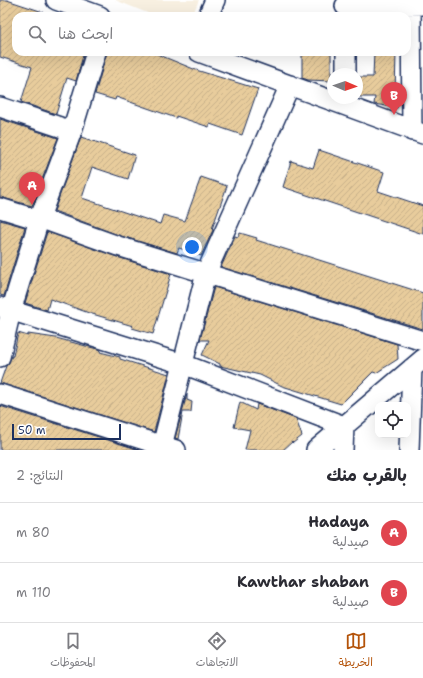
<!DOCTYPE html>
<html lang="ar">
<meta charset="utf-8">
<style>
:root{--surface:#fff;--page:#f2f2f3;--text:#2b2b33;--muted:#7c7c81;--line:#e1e1e2;--accent:#b45309}
body{margin:0;font-family:"Shantell Sans","Playpen Sans Arabic",sans-serif;background:var(--page);color:var(--text);direction:rtl}
.controls{position:absolute;right:12px;bottom:12px;display:grid;overflow:hidden;border-radius:8px;box-shadow:0 4px 16px #0002}
.controls button{width:36px;height:36px;display:grid;place-items:center;padding:0;border:0;border-bottom:1px solid var(--line);background:var(--surface);color:var(--text);font:20px sans-serif}
.compass{position:absolute;left:327px;top:68px;width:36px;height:36px;border-radius:50%;background:var(--surface);box-shadow:0 4px 16px #0002;rotate:92deg}
.scale{position:absolute;left:12px;bottom:10px;width:109px;box-sizing:border-box;padding-left:4px;border:2px solid #1b2f5e;border-top:0;font-size:11px;line-height:14px;white-space:nowrap;color:#1b2f5e;-webkit-text-stroke:3px #fff;paint-order:stroke}
.you{position:absolute;left:192px;top:247px;width:14px;height:14px;margin:-10px;border:3px solid #fff;border-radius:50%;background:#1a73e8;box-shadow:0 0 0 6px #1a73e833}
.badge{display:grid;place-items:center;width:26px;height:26px;border-radius:50%;background:var(--accent);color:#fff;font-size:13px;font-weight:700}
.pin{position:absolute;translate:-50% -33px;filter:drop-shadow(0 1px 2px #0008)}
.pin::after{content:'';position:absolute;top:21px;width:14px;height:12px;background:inherit;clip-path:polygon(0 0,100% 0,50% 100%)}
.list{margin:0;padding:0;list-style:none}
h2{display:flex;justify-content:space-between;align-items:center;height:52px;margin:0;padding:0 16px;font-size:17px}
h2 small{font-size:13px;font-weight:400;color:var(--muted)}
.list li{display:grid;grid-template-columns:26px 1fr auto;gap:12px;align-items:center;box-sizing:border-box;height:60px;padding:0 16px;border-top:1px solid var(--line)}
.list b{display:block;font-size:15px;white-space:nowrap}
.list p{margin:0;font-size:13px;white-space:nowrap;color:var(--muted)}
.list em{font-size:13px;font-style:normal;color:var(--muted)}
.icon{flex:none;width:22px;height:22px;fill:none;stroke:currentColor;stroke-width:2;stroke-linecap:round;stroke-linejoin:round}
.map{position:relative;flex:none;width:423px;height:450px;overflow:hidden;direction:ltr}
.search{position:absolute;background:var(--surface);box-shadow:0 4px 16px #0002;left:12px;right:12px;top:12px;height:44px;display:flex;align-items:center;gap:10px;box-sizing:border-box;padding:0 14px;border-radius:12px;color:var(--muted);font-size:15px}
.sheet{height:172px;background:var(--surface)}
nav{display:flex;justify-content:space-around;align-items:center;box-sizing:border-box;height:56px;border-top:1px solid var(--line);background:var(--surface);font-size:11px;color:var(--muted)}
nav a{display:grid;justify-items:center;gap:2px}
nav .on{color:var(--accent)}
.map>svg:first-child{display:block}
.built{fill:#f8f0e1}
.building{fill:url(#building-hatch);stroke:#1b2f5e}
.lines{fill:none;stroke-linecap:round;stroke-linejoin:round}
.minor-casing{stroke:#1b2f5e;stroke-width:22}
.minor{stroke:#fff;stroke-width:19}
</style>
<div class="map">
<svg width="423" height="450" viewBox="0 0 423 450">
<defs>
<pattern id="building-hatch" width="6" height="6" patternUnits="userSpaceOnUse"><rect width="6" height="6" fill="#e8cc9c"/><path d="M-1 1l2-2M0 6l6-6M5 7l2-2" fill="none" stroke="#c6b089"/></pattern>
</defs>
<rect width="100%" height="100%" fill="#fff"/>
<filter id="ink" filterUnits="userSpaceOnUse"><feTurbulence type="fractalNoise" baseFrequency=".025" numOctaves="2"/><feDisplacementMap in="SourceGraphic" scale="8" xChannelSelector="R" yChannelSelector="G"/><feConvolveMatrix kernelMatrix="1 2 1 2 8 2 1 2 1" color-interpolation-filters="sRGB"/></filter>
<g filter="url(#ink)">
<path class="built" d="M115,0H199L192,16H155Z"/>
<path class="building" d="M0,0H7L49,14L48,16H16V52H84L76,81L67,78L56,114L21,102L32,67L0,57Z
M107,52H152L196,70L258,89L242,135L210,124L209,127L176,116V118L116,97L115,100L95,94Z
M302,52H331V81L308,80L302,78Z
M374,52H396L395,95L398,96L397,108L374,104L375,97H357V77H373Z
M0,119L58,138L32,206L0,197Z
M81,137L135,155L128,179L92,167L82,198L160,224L163,215L185,221L201,177L227,186L212,229L213,230L201,256L179,248L177,253L121,236L54,211Z
M319,150L384,172L378,191L423,206V234L283,187L291,161L313,168Z
M0,220L25,227L4,296L0,295Z
M47,232L114,256L171,274L153,334L132,328L133,326L89,313L50,299L47,310L25,303Z
M240,233L257,238L256,240L423,293V329L221,267L235,236L238,237Z
M214,287L397,344L398,359L376,373L373,372L341,404L282,386L260,375L220,366V364L202,355L209,340H200Z
M18,333L28,336V334L56,338L101,350L100,352L120,357V359L169,374L154,432L0,383L6,366L8,364L12,356H13Z
M187,394V400L192,402L191,412H183L178,439L175,438Z
M240,402L256,410L257,404L296,419L302,436L293,443L292,442L283,450H245L250,430L234,427Z
M0,406L140,450H0Z"/>
<g class="lines">
<g class="minor-casing">
<path id="minor" d="M56,0L100,16
M411,0L412,131
M345,6L423,5
M208,16L215,0
M199,52L423,134
M346,52V74
M0,107L72,131
M0,208L39,220L48,221L118,246L423,341
M0,307L183,364L344,426L343,450
M0,357L11,311L39,220L72,131L96,52
M0,394L176,450
M161,450L206,273L290,85
M316,450L423,359
M409,450L412,368"/>
</g>
<use href="#minor" class="minor"/>
</g>
</g>
</svg>
<div class="controls">
<button><svg class="icon" aria-label="locate" viewBox="0 0 24 24"><circle cx="12" cy="12" r="6"/><path d="M12 2v4M12 18v4M2 12h4M18 12h4"/></svg></button>
</div>
<svg class="compass" viewBox="-18 -18 36 36"><path d="M0-13l5 13h-10z" fill="#e53935"/><path d="M0 13l5-13h-10z" fill="#7c7c81"/></svg>
<div class="scale">50 m</div>
<div class="you"></div>
<div class="pin badge" style="left:32px;top:205px;background:#e0444e">A</div>
<div class="pin badge" style="left:394px;top:115px;background:#e0444e">B</div>
<div class="search"><svg class="icon" aria-label="search" viewBox="0 0 24 24"><circle cx="10" cy="10" r="6"/><path d="M15 15l6 6"/></svg>ابحث هنا</div>
</div>
<section class="sheet">
<h2>بالقرب منك<small>النتائج: 2</small></h2>
<ul class="list">
<li><span class="badge" style="background:#e0444e">A</span><div><b>Hadaya</b><p>صيدلية</p></div><em>80 m</em></li>
<li><span class="badge" style="background:#e0444e">B</span><div><b>Kawthar shaban</b><p>صيدلية</p></div><em>110 m</em></li>
</ul>
</section>
<nav>
<a class="on"><svg class="icon" aria-label="map" viewBox="0 0 24 24"><path d="M3 6l6-2 6 2 6-2v14l-6 2-6-2-6 2zM9 4v14M15 6v14"/></svg>الخريطة</a>
<a><svg class="icon" aria-label="directions" viewBox="0 0 24 24"><path d="M12 3l9 9-9 9-9-9zM9 14v-3h6M13 9l2 2-2 2"/></svg>الاتجاهات</a>
<a><svg class="icon" aria-label="saved" viewBox="0 0 24 24"><path d="M7 4h10v16l-5-4-5 4z"/></svg>المحفوظات</a>
</nav>
